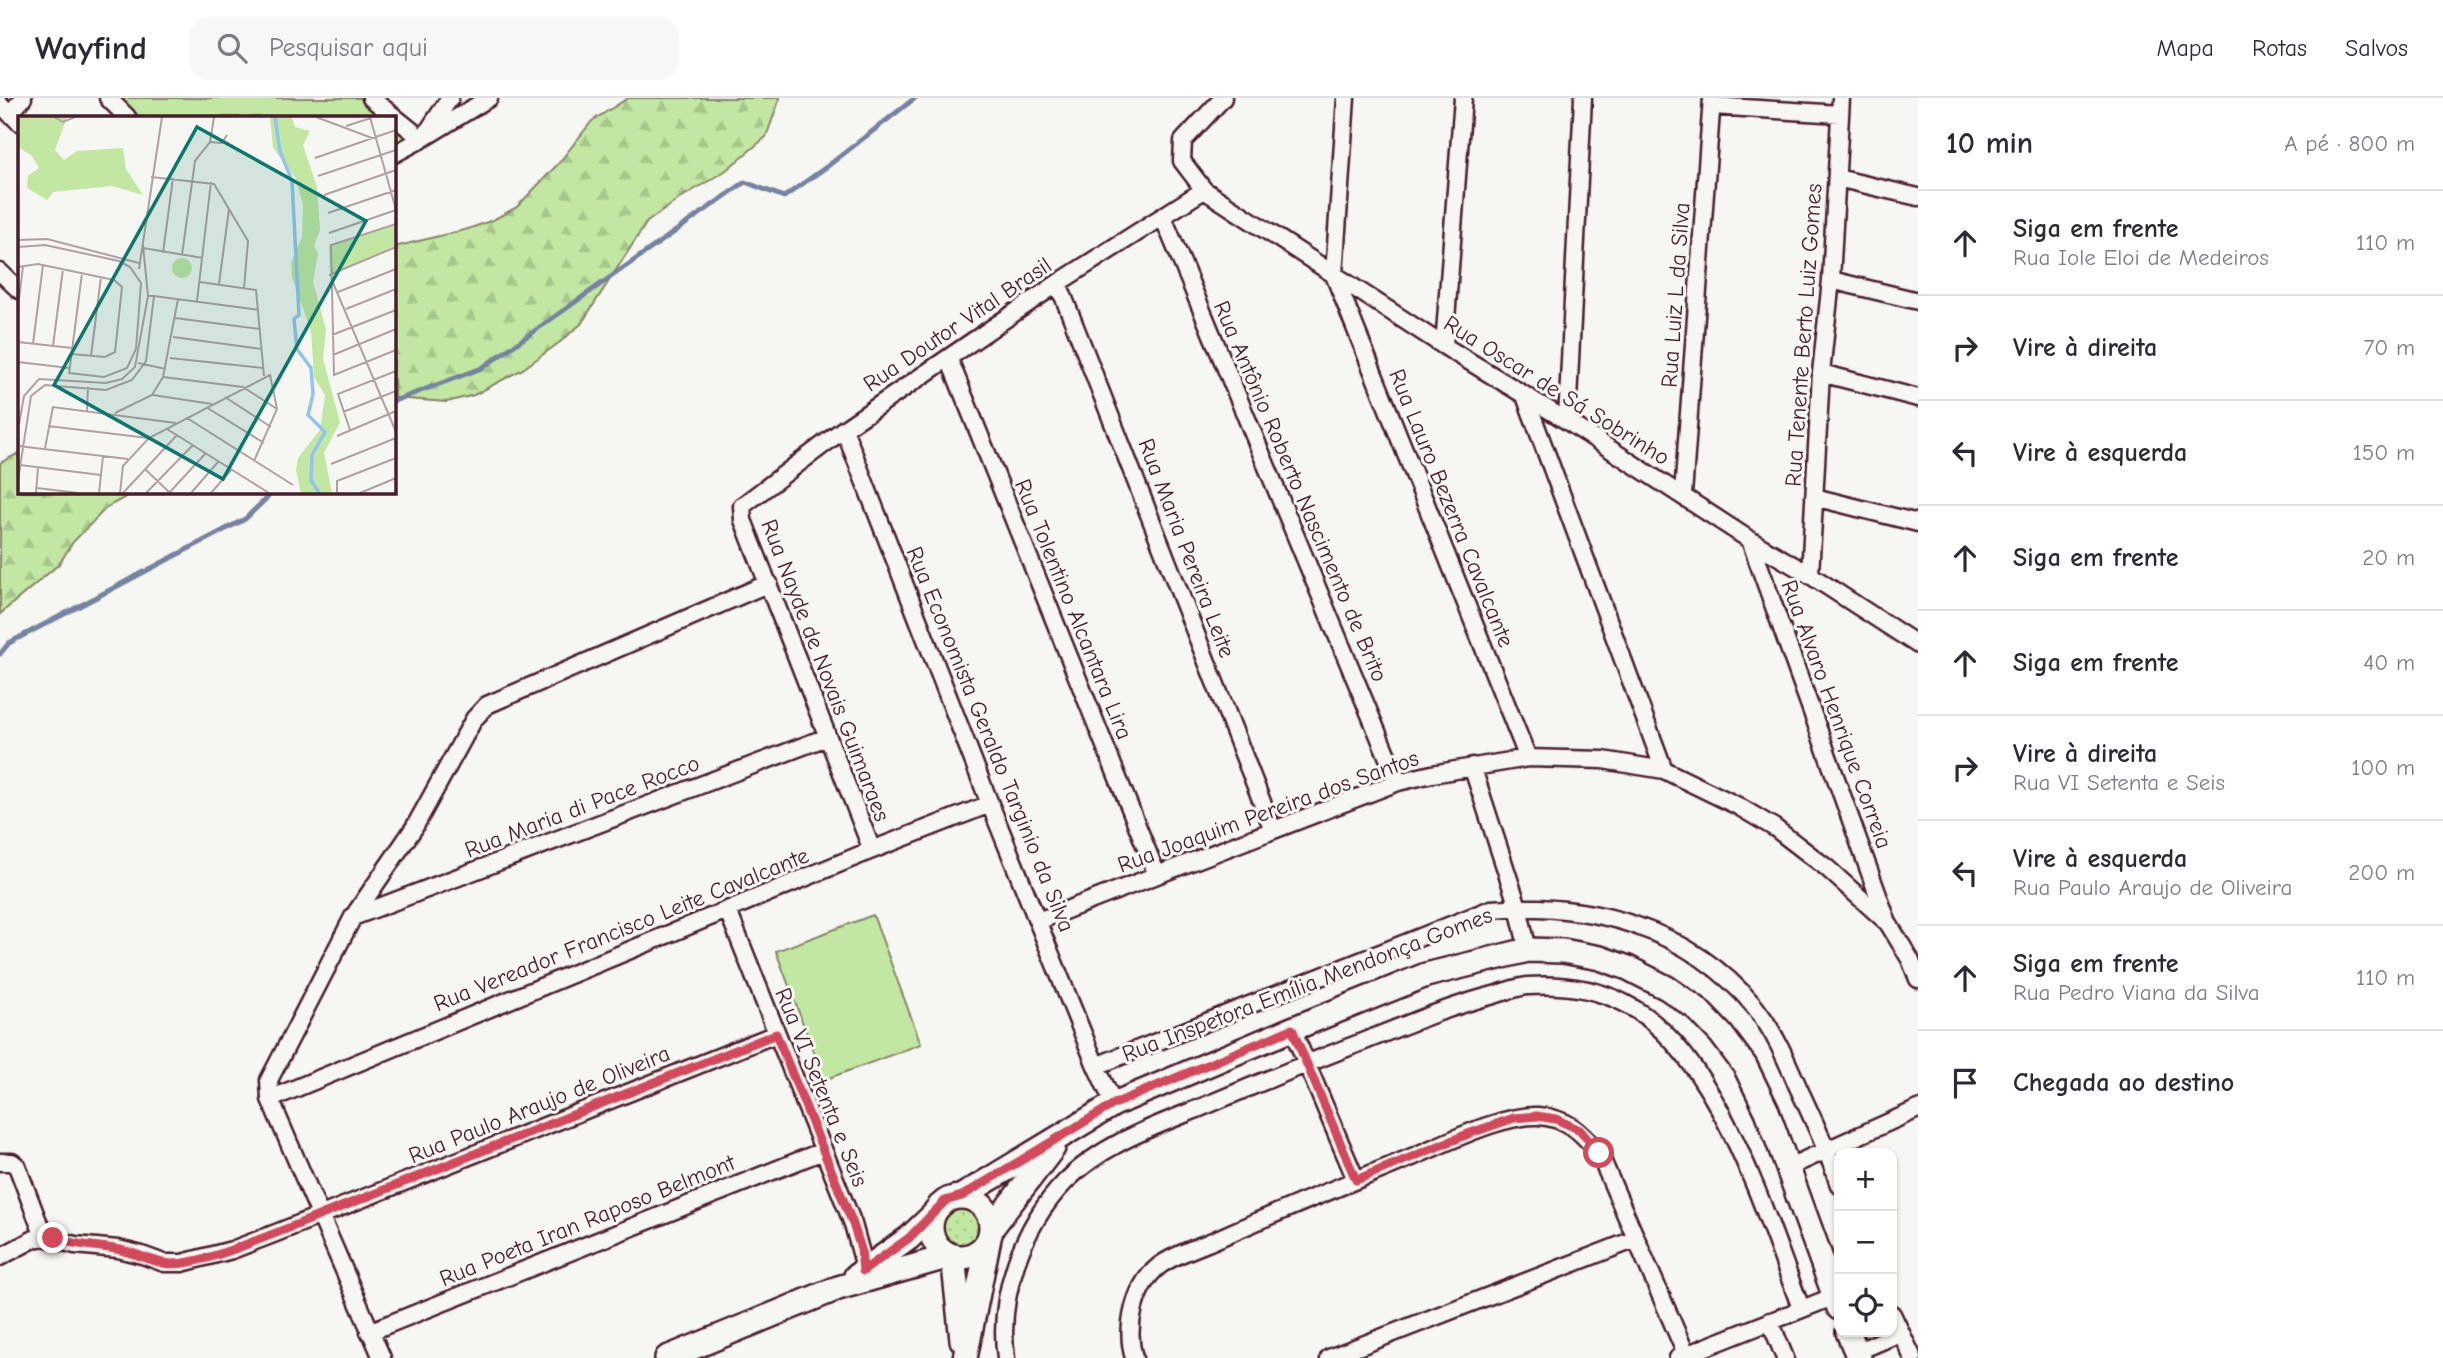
<!DOCTYPE html>
<html lang="pt">
<meta charset="utf-8">
<style>
:root{--surface:#fff;--page:#f7f7f7;--text:#2b2b33;--muted:#7c7c81;--line:#e1e1e2}
body{margin:0;font-family:"Comic Neue",sans-serif;background:var(--page);color:var(--text)}
.controls{position:absolute;right:21px;bottom:21px;display:grid;overflow:hidden;border-radius:14px;box-shadow:0 2px 5px #0004}
.controls button{width:63px;height:63px;display:grid;place-items:center;padding:0;border:0;border-bottom:2px solid var(--line);background:var(--surface);color:var(--text);font:35px sans-serif}
.stop{position:absolute;width:21px;height:21px;margin:-16px;border:5px solid #d1495b;border-radius:50%;background:#fff}
.stop.end{background:#d1495b;border-color:#fff;box-shadow:0 2px 7px #0008}
.list{margin:0;padding:0;list-style:none}
h2{display:flex;justify-content:space-between;align-items:center;height:91px;margin:0;padding:0 28px;font-size:30px}
h2 small{font-size:23px;font-weight:400;color:var(--muted)}
.list li{display:grid;grid-template-columns:46px 1fr auto;gap:21px;align-items:center;box-sizing:border-box;height:105px;padding:0 28px;border-top:2px solid var(--line)}
.list b{display:block;font-size:26px;white-space:nowrap}
.list p{margin:0;font-size:23px;white-space:nowrap;color:var(--muted)}
.list em{font-size:23px;font-style:normal;color:var(--muted)}
.icon{flex:none;width:38px;height:38px;fill:none;stroke:currentColor;stroke-width:2;stroke-linecap:round;stroke-linejoin:round}
.map{position:relative;flex:none;width:1918px;height:1260px;overflow:hidden}
header{display:flex;align-items:center;gap:42px;box-sizing:border-box;height:98px;padding:0 35px;background:var(--surface);border-bottom:2px solid var(--line)}
header strong{font-size:33px}
nav{display:flex;gap:38px;margin-inline-start:auto;font-size:24px}
.search{width:490px;height:63px;background:var(--page);display:flex;align-items:center;gap:18px;box-sizing:border-box;padding:0 24px;border-radius:21px;color:var(--muted);font-size:26px}
main{display:flex}
aside{flex:1;background:var(--surface)}
.map>svg:first-child{display:block}
.grass{fill:url(#grass-dots);stroke:#868366;stroke-width:2}
.forest{fill:url(#forest-firs);stroke:#868366;stroke-width:2}
.park{fill:#c1e7a2;stroke:#868366;stroke-width:2}
.lines{fill:none;stroke-linecap:round;stroke-linejoin:round}
.stream{stroke:#7582a0;stroke-width:5}
.minor-casing{stroke:#4a1f2b;stroke-width:21}
.secondary-casing{stroke:#4a1f2b;stroke-width:28}
.minor{stroke:#f6f6f2;stroke-width:16}
.secondary{stroke:#f6f6f2;stroke-width:23}
.route{stroke:#d1495b;stroke-width:9}
.labels{text-anchor:middle;stroke-width:6;stroke-linejoin:round;paint-order:stroke}
.street-label{font-size:23px;fill:#4a1f2b;stroke:#f6f6f2}
.inset-river{fill:none;stroke:#92c4ee;stroke-width:3.5}
.inset-road{fill:none;stroke:#b1a0a2;stroke-width:2}
.view{fill:#0f766e;fill-opacity:0.15;stroke:#0f766e;stroke-width:3.5}
.inset-edge{fill:none;stroke:#4a1f2b;stroke-width:3.5}
</style>
<header>
<strong>Wayfind</strong>
<div class="search"><svg class="icon" aria-label="search" viewBox="0 0 24 24"><circle cx="10" cy="10" r="6"/><path d="M15 15l6 6"/></svg>Pesquisar aqui</div>
<nav><a>Mapa</a><a>Rotas</a><a>Salvos</a></nav>
</header>
<main>
<div class="map">
<svg width="1918" height="1260" viewBox="0 0 1918 1260">
<defs>
<pattern id="grass-dots" width="8" height="8" patternUnits="userSpaceOnUse" patternTransform="scale(1.75)"><rect width="8" height="8" fill="#c1e7a2"/><path d="M2 2h.1M6 6h.1" fill="none" stroke="#a7c68c" stroke-width="1.8" stroke-linecap="round"/></pattern>
<pattern id="forest-firs" width="22" height="20" patternUnits="userSpaceOnUse" patternTransform="scale(1.75)"><rect width="22" height="20" fill="#c1e7a2"/><path d="M5 1l3.5 6h-7zM16 11l3.5 6h-7z" fill="#a7c68c"/></pattern>
</defs>
<rect width="100%" height="100%" fill="#f6f6f2"/>
<filter id="ink" filterUnits="userSpaceOnUse"><feTurbulence type="fractalNoise" baseFrequency=".0143" numOctaves="2"/><feDisplacementMap in="SourceGraphic" scale="14" xChannelSelector="R" yChannelSelector="G"/><feConvolveMatrix kernelMatrix="1 2 1 2 8 2 1 2 1" color-interpolation-filters="sRGB"/></filter>
<g filter="url(#ink)">
<path class="grass" d="M941 1129a19 19 0 1 1 38 0a19 19 0 1 1-38 0Z"/>
<path class="forest" d="M628,0H780L766,39L725,73L682,99L647,124L581,226L560,244L523,271L474,297L447,304L394,300V149L468,131L493,122L517,109L558,66L592,23Z
M19,355V394H135L107,409L73,444L59,466L0,516V365Z"/>
<path class="park" d="M120,0H384L424,31L394,50V19H140Z
M873,817L921,946L824,982L776,853Z"/>
<g class="lines">
<path class="stream" d="M394,303L482,270L745,84L784,99L829,67L915,0
M0,556L9,545L245,421L273,394"/>
<g class="minor-casing">
<path id="minor" d="M108,0L127,19
M371,0L422,41
M1223,0L1183,43L1182,63L1204,92L1444,248L1567,323L1750,442L1810,477L1918,547
M1346,0L1334,177L1528,660
M0,6L19,24
M1712,8L1840,16
M10,16L23,0
M426,36L450,0
M394,56L422,41L489,0
M1837,80L1918,99
M1163,119L1398,684
M0,174L19,192
M1831,182L1918,203
M1058,185L1273,732
M1444,248L1463,0
M949,261L1157,777
M1821,275L1918,300
M1525,298L1664,672
M1567,323L1583,0
M844,331L990,706L1096,968
M1683,397L1712,0
M1814,399L1918,425
M1750,442L1888,825L1910,861L1918,881
M1810,477L1821,275L1831,182L1841,0
M1472,668L1518,809L1528,852
M872,752L743,422L742,408L844,331L1058,185L1204,92
M728,813L853,1126L864,1166L861,1180
M353,819L827,639
M1038,823L1398,684L1432,676L1528,660L1603,662L1664,672L1738,708L1775,730L1827,770L1888,825
M1292,931L1356,1082
M270,1001L872,752L990,706
M1114,1006L1096,968L1491,811C1591,804 1688,829 1755,909C1774,933 1786,961 1798,989C1813,1021 1828,1053 1839,1087
M0,1064H12L17,1068L44,1139
M1789,1069L1918,1011
M0,1159L34,1141L44,1139L75,1147L118,1151L142,1157L164,1165H182L232,1152L276,1135L776,936
M1892,1216L1913,1260
M1770,1223L1785,1260
M369,1234L823,1053
M1856,1254L1900,1235
M382,1260L270,1001L269,982L353,819L414,730L474,621L487,607L769,485
M1006,1260C997,1200 1022,1128 1065,1084C1103,1045 1158,1027 1207,1007C1257,986 1307,965 1357,946C1403,928 1447,909 1494,897C1505,894 1516,889 1528,888C1560,886 1595,890 1624,905C1718,952 1765,1118 1801,1210
M1134,1260C1125,1230 1134,1188 1159,1168C1175,1156 1199,1149 1217,1141C1281,1112 1347,1086 1412,1059C1446,1045 1503,1016 1538,1018C1567,1020 1581,1033 1599,1055L1686,1256
M1329,1260L1636,1141
M1678,1260L1835,1198"/>
</g>
<g class="secondary-casing">
<path id="secondary" d="M962,1098L1114,1006L1292,931L1426,877L1528,852L1563,853L1600,860L1628,870L1667,890L1696,910L1721,936L1745,968L1767,1013L1839,1210
M931 1129a30 30 0 1 1 60 0a30 30 0 1 1-60 0Z
M991,1131L1053,1050
M953,1158L962,1242
M856,1178L909,1140L933,1117
M1848,1234L1859,1260
M667,1260L838,1190L950,1158
M965,1260L989,1140"/>
</g>
<use href="#minor" class="minor"/>
<use href="#secondary" class="secondary"/>
</g>
</g>
<g class="lines" filter="url(#ink)">
<path class="route" d="M53,1140C74,1147 94,1148 116,1151C132,1154 147,1161 163,1165C191,1171 249,1145 276,1135L776,936L853,1126L861,1151L863,1173L909,1140L945,1103L962,1098L1114,1006L1292,931L1356,1082L1468,1036L1514,1020L1537,1018L1556,1021L1580,1032L1599,1055"/>
</g>
<g class="labels">
<g class="street-label">
<text transform="translate(1675 197) rotate(-86)" y="8">Rua Luiz L da Silva</text>
<text transform="translate(957 226) rotate(-34)" y="8">Rua Doutor Vital Brasil</text>
<text transform="translate(1803 237) rotate(-86)" y="8">Rua Tenente Berto Luiz Gomes</text>
<text transform="translate(1557 292) rotate(32)" y="8">Rua Oscar de Sá Sobrinho</text>
<text transform="translate(1301 393) rotate(67)" y="8">Rua Antônio Roberto Nascimento de Brito</text>
<text transform="translate(1452 410) rotate(68)" y="8">Rua Lauro Bezerra Cavalcante</text>
<text transform="translate(1187 450) rotate(69)" y="8">Rua Maria Pereira Leite</text>
<text transform="translate(1074 511) rotate(68)" y="8">Rua Tolentino Alcantara Lira</text>
<text transform="translate(826 572) rotate(69)" y="8">Rua Nayde de Novais Guimaraes</text>
<text transform="translate(1837 616) rotate(70)" y="8">Rua Alvaro Henrique Correia</text>
<text transform="translate(991 641) rotate(68)" y="8">Rua Economista Geraldo Targinio da Silva</text>
<text transform="translate(582 708) rotate(-21)" y="8">Rua Maria di Pace Rocco</text>
<text transform="translate(1268 713) rotate(-20)" y="8">Rua Joaquim Pereira dos Santos</text>
<text transform="translate(621 831) rotate(-22)" y="8">Rua Vereador Francisco Leite Cavalcante</text>
<text transform="translate(1307 886) rotate(-21)" y="8">Rua Inspetora Emília Mendonça Gomes</text>
<text transform="translate(822 989) rotate(68)" y="8">Rua VI Setenta e Seis</text>
<text transform="translate(539 1006) rotate(-22)" y="8">Rua Paulo Araujo de Oliveira</text>
<text transform="translate(587 1122) rotate(-22)" y="8">Rua Poeta Iran Raposo Belmont</text>
</g>
</g>
<g transform="translate(18 18)">
<rect width="378" height="378" fill="#f6f6f2"/>
<path d="M0,1H49L37,34L46,44L59,35L105,32L108,53L125,79L94,70L35,76L29,84L9,72L10,60L21,52L14,40L0,31ZM252,1H274L277,11L292,15L285,29L299,71L302,114L296,130L300,137L295,166L308,213L305,243L322,306L306,337L314,377H283L278,354L280,342L302,314L307,279L296,261L293,215L274,162L273,146L284,121L285,89L278,63L255,32Z" fill="#c1e7a2"/>
<path d="M378,109V131L312,160L311,130ZM154 152a10 10 0 1 1 20 0a10 10 0 1 1-20 0Z" fill="#c1e7a2"/>
<path class="inset-river" d="M257,1L262,35L274,65L281,199L276,203L279,233L293,252L295,278L290,299L307,316L294,339L293,364L301,377"/>
<path class="inset-road" d="M36,1L45,6L57,1M298,1L354,22M352,1L378,94M328,10L353,2M192,26L204,27L209,19M297,42L378,14M300,60L378,34M133,61L196,68L230,125L226,172M306,79L378,54M310,97L378,74M378,108L313,129L316,259L378,234M311,117L378,94M0,124L29,123L121,147M0,131L27,129L101,145L112,151L123,167L118,233L109,252L86,261L51,257M125,132L185,142M145,137L155,62M164,139L177,45L192,26L196,1M0,151L20,148L96,164L104,171L97,236L87,241L53,238M121,153L144,1M311,159L378,131M313,162L378,316M182,166L238,174L246,260M201,168L211,93M320,176L378,153M136,180L241,194M179,185L193,66M0,192L5,150M328,193L378,173M157,202L242,213M314,219L378,194M155,221L244,233M0,226L54,232M15,228L25,149M35,230L45,153M315,239L378,213M73,240L83,161M152,242L245,252M0,246L51,252M120,247L148,253M51,258L64,157M145,261L225,271L259,293M135,279L194,288M207,281L253,311M188,291L246,327M69,295L70,271M325,296L378,275M97,297L134,279L145,261L160,183M169,302L275,369M30,310L130,322M149,313L251,377M0,314L6,280L21,263L88,267L104,263L117,251L130,180L125,129M332,314L320,278L378,255M319,320L378,295M0,330L110,343M27,332L35,291L158,307M313,348L378,322M2,349L83,359M127,353L151,376M0,364L13,280L27,269L88,274L114,264L128,245L136,180H130M19,372L60,377M18,377L20,352M81,377L85,340M102,377L105,350L131,322L252,259L259,293L236,345M105,377L159,319M128,377L175,329M151,377L187,338M173,377L200,346M193,377L213,354M319,377V365L378,342M342,377L378,362"/>
<path class="view" d="M179,11L348,105L205,363L36,269Z"/>
<rect width="378" height="378" class="inset-edge"/>
</g>
</svg>
<div class="controls">
<button>+</button>
<button>−</button>
<button><svg class="icon" aria-label="locate" viewBox="0 0 24 24"><circle cx="12" cy="12" r="6"/><path d="M12 2v4M12 18v4M2 12h4M18 12h4"/></svg></button>
</div>
<div class="stop" style="left:1599px;top:1055px"></div>
<div class="stop end" style="left:53px;top:1140px"></div>
</div>
<aside>
<h2>10 min<small>A pé · 800 m</small></h2>
<ul class="list">
<li><svg class="icon" aria-label="ahead" viewBox="0 0 24 24"><path d="M12 20V5M6 11l6-6 6 6"/></svg><div><b>Siga em frente</b><p>Rua Iole Eloi de Medeiros</p></div><em>110 m</em></li>
<li><svg class="icon" aria-label="right" viewBox="0 0 24 24"><path d="M7 20v-9h11M14 6l5 5-5 5"/></svg><div><b>Vire à direita</b></div><em>70 m</em></li>
<li><svg class="icon" aria-label="left" viewBox="0 0 24 24"><path d="M17 20v-9H6M10 6l-5 5 5 5"/></svg><div><b>Vire à esquerda</b></div><em>150 m</em></li>
<li><svg class="icon" aria-label="ahead" viewBox="0 0 24 24"><path d="M12 20V5M6 11l6-6 6 6"/></svg><div><b>Siga em frente</b></div><em>20 m</em></li>
<li><svg class="icon" aria-label="ahead" viewBox="0 0 24 24"><path d="M12 20V5M6 11l6-6 6 6"/></svg><div><b>Siga em frente</b></div><em>40 m</em></li>
<li><svg class="icon" aria-label="right" viewBox="0 0 24 24"><path d="M7 20v-9h11M14 6l5 5-5 5"/></svg><div><b>Vire à direita</b><p>Rua VI Setenta e Seis</p></div><em>100 m</em></li>
<li><svg class="icon" aria-label="left" viewBox="0 0 24 24"><path d="M17 20v-9H6M10 6l-5 5 5 5"/></svg><div><b>Vire à esquerda</b><p>Rua Paulo Araujo de Oliveira</p></div><em>200 m</em></li>
<li><svg class="icon" aria-label="ahead" viewBox="0 0 24 24"><path d="M12 20V5M6 11l6-6 6 6"/></svg><div><b>Siga em frente</b><p>Rua Pedro Viana da Silva</p></div><em>110 m</em></li>
<li><svg class="icon" aria-label="arrive" viewBox="0 0 24 24"><path d="M6 21V4h12l-3 4 3 4H6"/></svg><div><b>Chegada ao destino</b></div></li>
</ul>
</aside>
</main>
